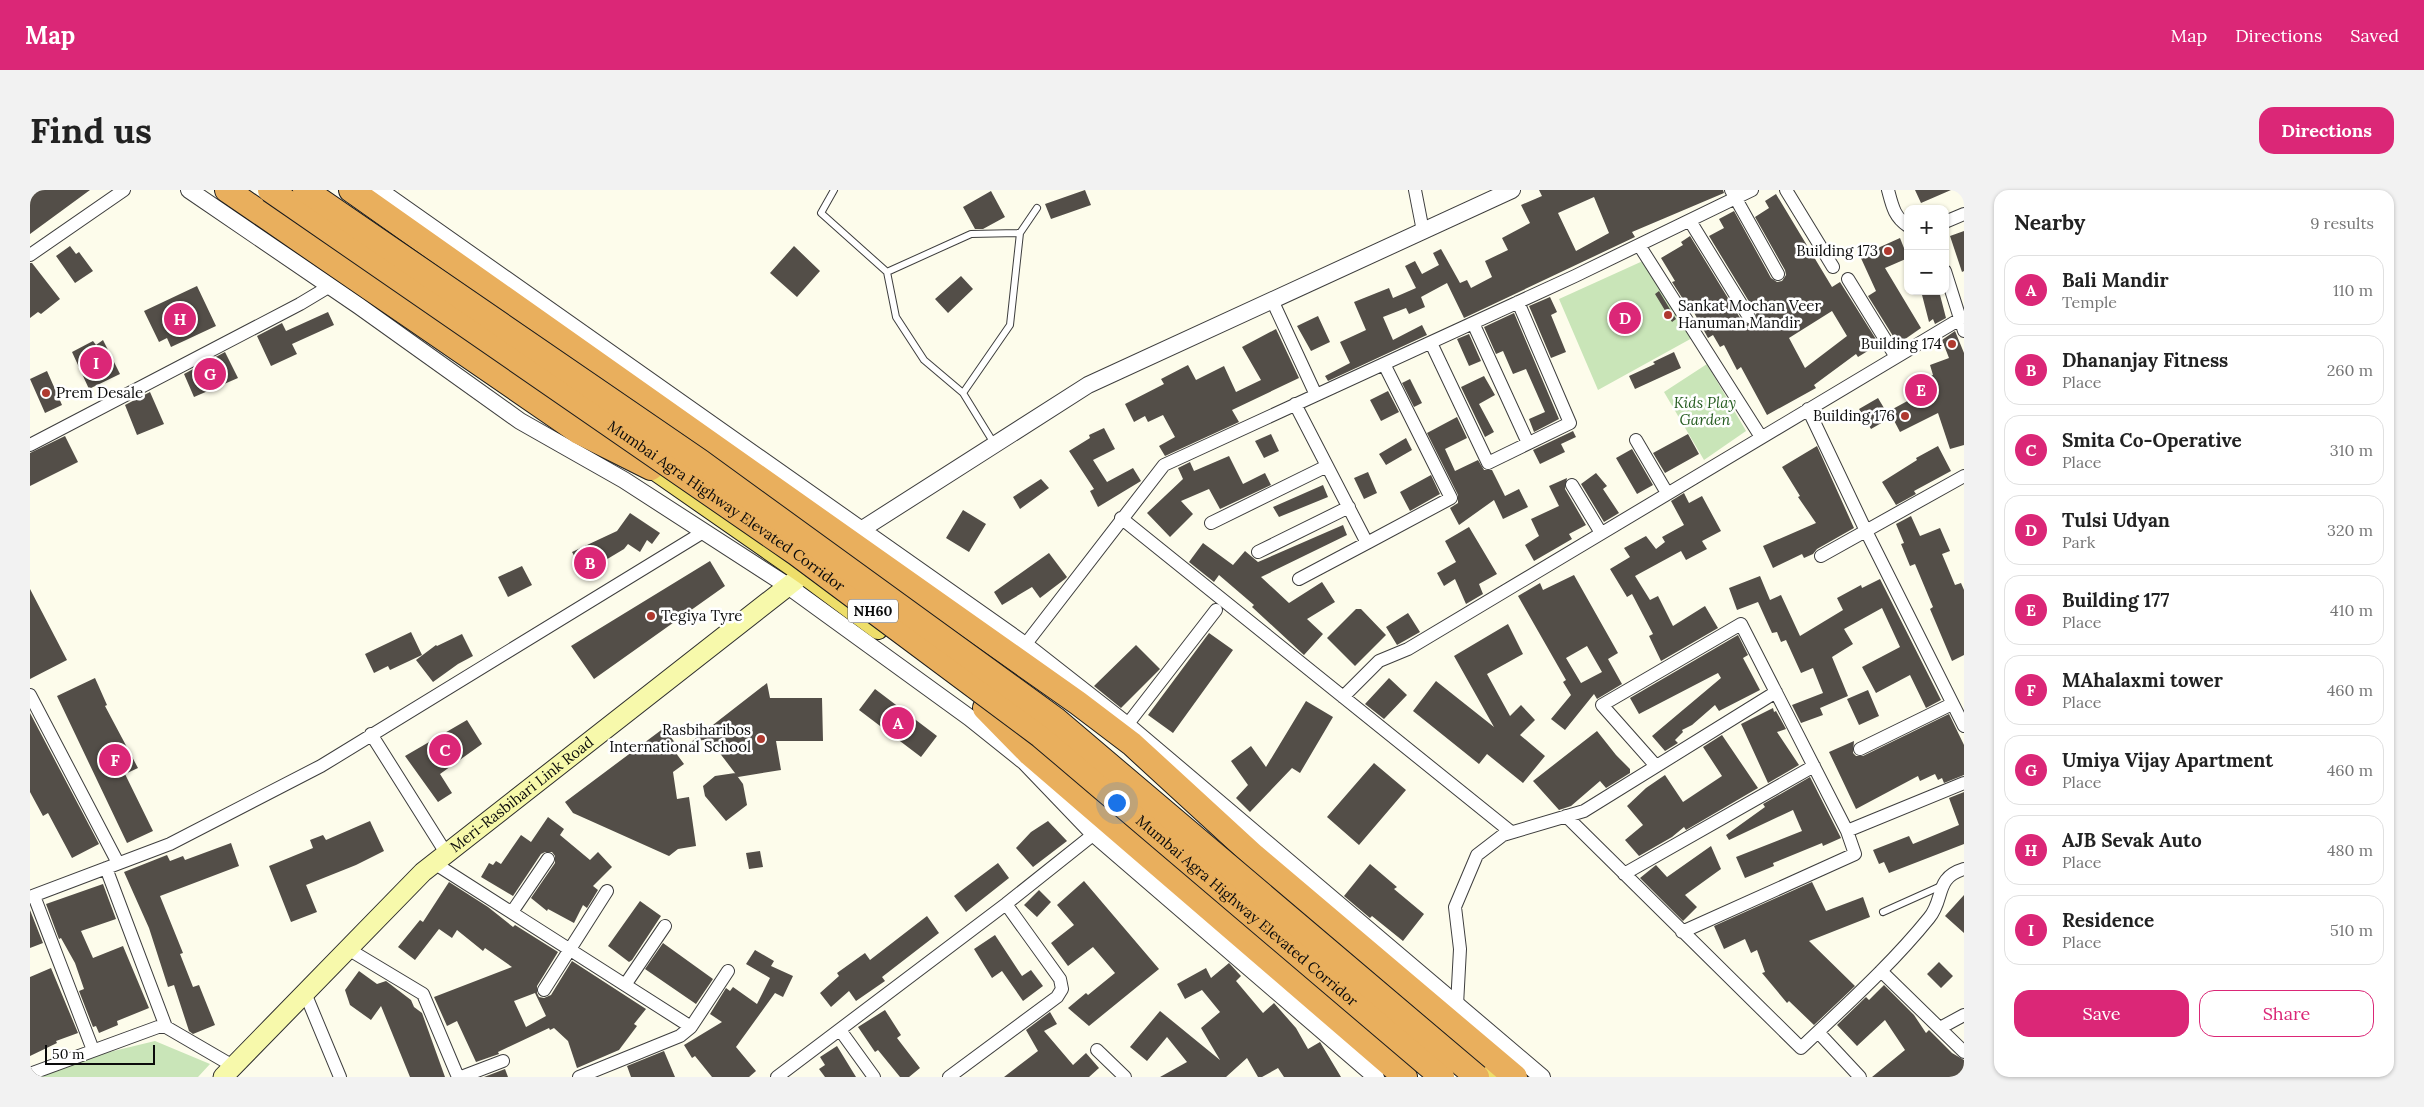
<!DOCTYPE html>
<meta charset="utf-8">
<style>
:root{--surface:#fff;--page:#f2f2f2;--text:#222;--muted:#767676;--line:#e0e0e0;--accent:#db2777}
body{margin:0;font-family:Lora,serif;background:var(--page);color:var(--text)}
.controls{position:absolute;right:15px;top:15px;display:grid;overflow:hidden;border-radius:10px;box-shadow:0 1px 4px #0004}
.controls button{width:45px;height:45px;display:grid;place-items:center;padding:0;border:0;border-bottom:1px solid var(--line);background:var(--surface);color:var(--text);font:25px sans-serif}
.scale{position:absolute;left:15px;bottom:12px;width:110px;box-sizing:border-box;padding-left:5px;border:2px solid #0b0b0b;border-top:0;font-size:14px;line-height:18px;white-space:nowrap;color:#0b0b0b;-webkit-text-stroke:4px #fff;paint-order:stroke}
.you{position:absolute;left:1086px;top:612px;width:18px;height:18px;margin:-12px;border:4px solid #fff;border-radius:50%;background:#1a73e8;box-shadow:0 0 0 8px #1a73e833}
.badge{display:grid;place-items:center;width:32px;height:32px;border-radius:50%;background:var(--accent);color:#fff;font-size:16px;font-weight:700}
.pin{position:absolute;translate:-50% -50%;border:2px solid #fff;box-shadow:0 1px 5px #0006}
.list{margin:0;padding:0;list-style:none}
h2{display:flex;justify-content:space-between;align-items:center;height:65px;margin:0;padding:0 20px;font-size:21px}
h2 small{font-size:16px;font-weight:400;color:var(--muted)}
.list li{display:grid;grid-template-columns:32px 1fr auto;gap:15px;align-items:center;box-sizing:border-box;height:70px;margin:0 10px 10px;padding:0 10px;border:1px solid var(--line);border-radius:15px}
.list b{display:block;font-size:19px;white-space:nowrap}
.list p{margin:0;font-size:16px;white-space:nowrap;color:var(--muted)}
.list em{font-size:16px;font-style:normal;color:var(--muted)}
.actions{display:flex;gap:10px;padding:15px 20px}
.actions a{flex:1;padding:11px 0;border:1px solid var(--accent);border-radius:15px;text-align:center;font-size:18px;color:var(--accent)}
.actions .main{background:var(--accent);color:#fff}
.map{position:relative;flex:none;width:1934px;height:887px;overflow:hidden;border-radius:15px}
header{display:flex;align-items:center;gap:30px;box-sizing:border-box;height:70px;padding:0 25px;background:var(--accent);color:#fff}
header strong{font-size:24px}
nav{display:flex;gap:28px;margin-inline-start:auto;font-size:18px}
.intro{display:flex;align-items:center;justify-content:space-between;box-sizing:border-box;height:120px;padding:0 30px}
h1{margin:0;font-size:35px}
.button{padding:12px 22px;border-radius:15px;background:var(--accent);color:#fff;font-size:18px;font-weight:700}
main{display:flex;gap:30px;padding:0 30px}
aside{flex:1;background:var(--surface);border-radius:15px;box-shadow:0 1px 4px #0004}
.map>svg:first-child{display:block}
.green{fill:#c9e5b8}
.building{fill:#534e48;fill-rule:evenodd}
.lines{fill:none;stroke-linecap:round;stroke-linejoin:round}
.service-casing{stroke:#3e3e3e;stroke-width:8}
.minor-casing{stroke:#3e3e3e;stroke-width:14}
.tertiary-casing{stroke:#3e3e3e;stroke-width:18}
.secondary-casing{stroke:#2d2d2d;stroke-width:21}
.primary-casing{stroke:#1c1c1c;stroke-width:22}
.motorway-casing{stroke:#1c1c1c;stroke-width:26}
.service{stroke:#fff;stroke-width:6}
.minor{stroke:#fff;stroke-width:12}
.tertiary{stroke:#fff;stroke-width:16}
.secondary{stroke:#f7f9ab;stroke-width:19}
.primary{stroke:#eede6a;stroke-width:20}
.motorway{stroke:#e9af5d;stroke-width:24}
.motorway-bridge-casing{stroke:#1c1c1c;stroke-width:26;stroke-linecap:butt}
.motorway-bridge{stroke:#e9af5d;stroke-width:24}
.poi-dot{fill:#af392f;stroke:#fff;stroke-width:2}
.labels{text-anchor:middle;stroke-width:5;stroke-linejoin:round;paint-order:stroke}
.shield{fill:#fff;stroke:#545454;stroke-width:1}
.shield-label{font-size:14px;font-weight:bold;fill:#0b0b0b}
.poi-label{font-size:15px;fill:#0b0b0b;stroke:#fff;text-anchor:end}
.park-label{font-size:15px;font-style:italic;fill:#265d21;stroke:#fff}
.street-label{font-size:15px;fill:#0b0b0b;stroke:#fff}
</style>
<header>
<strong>Map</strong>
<nav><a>Map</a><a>Directions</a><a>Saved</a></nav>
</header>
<div class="intro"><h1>Find us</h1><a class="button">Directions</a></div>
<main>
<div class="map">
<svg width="1934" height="887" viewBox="0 0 1934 887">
<rect width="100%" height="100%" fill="#fdfceb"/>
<path class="green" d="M1615,70L1664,147L1568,200L1529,109Z
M1677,174L1716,241L1674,270L1634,202Z
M125,851L180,874L168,887H10L71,864Z"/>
<path class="building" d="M9,0H60L0,44V6Z
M1055,0L1061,15L1021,29L1015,14Z
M1509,0H1693L1694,3L1602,42L1605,47L1434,128L1417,93L1391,107L1395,117L1379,124L1376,118L1353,127L1363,150L1392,135L1397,145L1298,191L1295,186L1320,173L1310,152L1336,140L1324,112L1359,98L1363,108L1386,98L1375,76L1385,71L1392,84L1409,75L1403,63L1411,59L1430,93L1437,90L1441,98L1462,87L1455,71L1478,60L1472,48L1500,33L1491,15L1512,6ZM1564,7L1579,43L1546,61L1528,23Z
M1885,0H1921L1891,13Z
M961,1L975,27L953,39H945L933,17Z
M1746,4L1802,97L1810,92L1849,154L1828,167L1826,164L1784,195L1786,198L1737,225L1711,177L1707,180L1694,155L1690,157L1683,145L1678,148L1662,119L1660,120L1642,92L1645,91L1631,68L1653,55L1651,52L1660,46L1712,131L1716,134H1723L1726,130V123L1679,46L1694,38L1689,29L1704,21L1741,88L1747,92L1752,91L1756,85L1755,80L1725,27L1739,18L1735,11ZM1802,121L1817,146L1775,178L1759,148Z
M1934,41V81L1932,82L1920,46Z
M1870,48L1878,68L1855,78L1891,138L1868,154L1838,106L1846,101L1830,66Z
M40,56L46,64L49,62L63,81L45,93L26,66Z
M764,56L790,81L767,107L740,83Z
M0,73H2L30,109L11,124L8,122L0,128Z
M931,86L943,99L918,123L905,109Z
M167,96L186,136L141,157L137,148L129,152L114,121Z
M1629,101L1646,129L1642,132L1625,104Z
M1891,101H1909L1916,128L1905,134L1903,129L1899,132Z
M1520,107L1527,122L1521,125L1536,162L1521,168L1499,116Z
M298,122L304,135L262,154L267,164L241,176L227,146L252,133L256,141Z
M1484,123L1529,229L1504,242L1499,229L1515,222L1496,179L1483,184L1473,161L1466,164L1454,137Z
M1288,126L1300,152L1281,161L1267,136Z
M1246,139L1269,188L1202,220L1209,232L1135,266L1129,256L1145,247L1133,225L1118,232L1115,226L1104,232L1095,214L1134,194L1131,189L1158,175L1166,190L1194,176L1206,202L1231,190L1212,157Z
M1925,141L1934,163V255L1920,259L1908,223L1870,242L1859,221L1883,208L1877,196L1903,185L1900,175L1919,168L1912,150Z
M1439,144L1451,171L1439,176L1427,149Z
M73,150L90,184L59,199L42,162L63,151L66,155Z
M195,162L208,188L164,207L154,184Z
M1644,162L1651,178L1605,199L1599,186L1625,174L1623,172Z
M17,181L32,215L15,223L0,189Z
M1454,186L1465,205L1449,214L1464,242L1455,247L1431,197Z
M1380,189L1392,213L1384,217L1372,193Z
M1358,201L1369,222L1351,231L1340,210Z
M120,202L134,234L107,245L95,215Z
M1848,208L1860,228L1841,239L1829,219Z
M1427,227L1437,248L1415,259L1425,281L1448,270L1454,280H1462L1475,306L1489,299L1498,317L1473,329L1464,310L1429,335L1420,318L1428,313V305L1397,243Z
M1074,238L1085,259L1063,270L1077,292L1103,278L1111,291L1068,317L1060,301L1064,299L1039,261L1060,248L1059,245Z
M1543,241L1546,247L1531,254L1535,262L1510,274L1503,260Z
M1241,244L1249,261L1234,268L1225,251Z
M1658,244L1669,264L1635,283L1623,263Z
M35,246L48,272L0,296V263Z
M1376,248L1382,260L1356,275L1349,264Z
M1787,256L1824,338L1787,359L1783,364L1774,368L1772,364L1743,378L1733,356L1786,333L1768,307L1770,306L1752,277Z
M1908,256L1921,281L1884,301L1886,304L1866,315L1852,292L1887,270L1886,268Z
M1602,259L1623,295L1607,304L1586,268Z
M1199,266L1213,294L1235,283L1241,295L1190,319L1179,299L1151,311L1163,324L1140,347L1117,323L1153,289L1148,278L1160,272L1164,281Z
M1338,282L1347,303L1334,309L1324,288Z
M1566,283L1577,296L1573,299L1589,323L1574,332L1551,294Z
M1401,285L1410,304L1380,321L1370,302Z
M1537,288L1535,299L1556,335L1539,344L1542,349L1504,371L1495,355L1509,346L1501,329L1529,316L1519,296Z
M1011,289L1019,298L990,319L983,307Z
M1293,295L1298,307L1249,327L1243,317Z
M1654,303L1659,313L1672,306L1691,341L1672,351L1677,359L1656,370L1651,361L1605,386L1620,410L1628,406L1643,436L1675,416L1688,438L1631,471L1619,446L1623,444L1602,404L1597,407L1580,379L1600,367L1594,358L1616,346L1626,359L1635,352L1632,347L1654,335L1641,311Z
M933,320L956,334L939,362L916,348Z
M600,323L630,343L622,354L617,350L610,362L598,354L594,359L554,383L542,362L587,341Z
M1881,326L1890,346L1910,338L1920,361L1912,364L1925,395L1931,393L1934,400V465L1922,471L1900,419L1903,417L1885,374L1880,376L1871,354L1874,353L1866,334Z
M1313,335L1317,345L1231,387L1259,413L1292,392L1305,412L1277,429L1293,444L1274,465L1222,417L1224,415L1189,385L1184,392L1159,372L1173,353L1203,375L1215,361L1228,372Z
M1439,337L1467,384L1449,394L1453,404L1436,414L1425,389L1414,396L1407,383L1426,372L1415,351Z
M1019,363L1037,387L1035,389L1010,408L1002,397L972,415L964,402Z
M680,371L695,396L564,489L541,456Z
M492,376L502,395L478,407L468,387Z
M1544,385L1588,463L1578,469L1592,494L1567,509L1564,504L1535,540L1521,529L1541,505L1533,492L1536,490L1488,406L1510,393L1513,400ZM1557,456L1572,482L1551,493L1536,468Z
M1730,386L1740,410L1751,405L1770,446L1813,420L1807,408L1831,395L1832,398L1850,389L1911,510L1896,518L1880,485L1846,503L1832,477L1870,457L1852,418L1814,439L1823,454L1802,467L1818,506L1790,518L1793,525L1771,533L1762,515L1793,503L1783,478L1771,483L1756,450L1751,452L1747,442L1742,443L1728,412L1707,420L1699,398Z
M0,399L37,470L0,489Z
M1326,419H1331L1356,445L1325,476L1297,448Z
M1378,423L1390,442L1367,455L1356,437Z
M1478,434L1493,464L1457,484L1480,526L1491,515L1505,530L1490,545L1515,566L1493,593L1457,564L1449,574L1383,521L1406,491L1464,537L1424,466Z
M381,442L392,465L360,480L358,476L344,483L335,464Z
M1179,443L1203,460L1143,543L1118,525Z
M432,444L443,466L428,474L403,492L386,470L406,455L407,456Z
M1708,445L1718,465L1713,468L1730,500L1689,521L1685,515L1662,535L1652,540L1653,542L1645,550L1648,553L1635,561L1622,546L1691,488L1688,483L1609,524L1600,508Z
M1106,455L1130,479L1091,518L1064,496Z
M65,488L77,515L75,516L108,578L95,584L123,641L97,653L27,506Z
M1359,488L1377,505L1354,529L1335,514Z
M737,493L740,508H792L793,551H746L751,580L708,587L679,549L661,552Z
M845,499L907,546L891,567L829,520Z
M1838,500L1849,526L1829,535L1817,509Z
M1276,511L1303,527L1270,583L1262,578L1220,622L1206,608L1218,595L1201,571L1221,556L1236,577Z
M1743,518L1744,522L1746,521L1756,539L1747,542L1769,575L1738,593L1711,534Z
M0,523L69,654L42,668L18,623L13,626L0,602Z
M1919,524L1934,555V585L1914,593L1912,588L1908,590L1905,584L1890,591L1888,586L1826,619L1799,562L1824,551L1823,563L1826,566H1833Z
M437,530L452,554L410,584L422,603L408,612L375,566Z
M634,538L646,554L640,555L654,574L643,582L647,609L659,607L666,656L648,659L639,666L543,623L535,612Z
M1567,541L1586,565L1600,579V583L1576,598L1570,591L1541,616L1529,620L1503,591Z
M1692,545L1728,598L1656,640L1654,637L1642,647L1609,666L1595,650L1613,635L1597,616L1616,598L1635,585L1653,612L1692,586L1673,557Z
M1344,573L1376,600L1329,655L1297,627Z
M705,583L713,594L717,615L696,631L675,606L673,596L685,586Z
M1780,587L1811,648L1793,656L1792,653L1743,673L1744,676L1715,688L1706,667L1772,641L1763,620L1699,650L1696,645L1735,617L1733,614Z
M1934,602V654L1859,683L1854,672L1849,674L1843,660L1879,646L1883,654L1929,635L1919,608Z
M518,627L534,639L530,645L560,670L568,662L582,677L563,696L568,700L557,718L553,715L544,733L518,719L517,721L501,708L525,673V666L522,662H515L511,664L483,706L451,687L459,673L463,675L466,671L471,674L491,645L501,652Z
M340,631L354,661L326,675L276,695L287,722L261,732L239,676L283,658L280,650L293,645L296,650Z
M1018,631L1037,651L1003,677L986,658L1001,642Z
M201,653L209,676L130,706L153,763L150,764L163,797L169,795L185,835L163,844L159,841L144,795L138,797L119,738L94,682L137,665L140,671L153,666L155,670Z
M1681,656L1691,679L1655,705L1667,717L1653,731L1610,688L1626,675L1637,687Z
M730,661L733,677L719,679L716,663Z
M968,673L979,688L936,722L924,706Z
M1340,674L1367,697L1364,699L1394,724L1373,751L1342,726L1340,728L1314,706Z
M1054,691L1129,779L1059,836L1038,818L1056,803L1058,805L1085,783L1063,757L1038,776L1021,753L1044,735L1027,715Z
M419,692L458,717L483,737L485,735L528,762L507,796V803L509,807L514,808L521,805L542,771L616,819L604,834L607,836L589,860L547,878L538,851L524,838L520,840L519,838L468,862L469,864L446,872L427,831L417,836L404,807L482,777L455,758L453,761L427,740L422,748L409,739L385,770L368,757L390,730L393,732ZM505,803L516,826L496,837L484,811Z
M1782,692L1796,721L1833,707L1840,727L1779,751L1825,796L1784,835L1759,811L1757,813L1732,783L1735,782L1727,760L1721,763L1715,749L1694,759L1684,736Z
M73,694L86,729L51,741L63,768L93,756L119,818L87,831L88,835L69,843L66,836L63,837L49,801L54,799L45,773L31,748L29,749L16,714Z
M1009,700L1021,712L1007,727L994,715Z
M1934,705V743L1915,726Z
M610,711L631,726L602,770L599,772L578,756Z
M0,720L13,753L0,758Z
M897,726L909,743L852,787L855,791L826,811L819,801L801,817L790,803L809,786L807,783L835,763L840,770Z
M965,745L992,786L1001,780L1013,796L993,811L972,781L962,788L944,759Z
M633,753L683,789L666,814L615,779Z
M725,760L744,771L741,776L763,786L753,807L745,803L706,857L726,881L719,887H682L665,866L662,868L654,855L692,832L680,824L696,798L700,801L703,797L727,814L740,788L716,774Z
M1909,772L1923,786L1911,798L1897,784Z
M1199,773L1211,786L1206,791L1233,823L1244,813L1266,838L1278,859L1290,852L1311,887H1254L1248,878L1232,887H1228L1217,868L1196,887H1130L1157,872L1137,847L1117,871L1100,857L1130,821L1190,870L1171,838L1190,822L1172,800L1155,809L1147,794L1176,778L1181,788Z
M21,778L48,843L26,851L27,853L0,866V787Z
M329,781L347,794L356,791L381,810L384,817L392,823L415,887H380L351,816L341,830L320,815L315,800Z
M1854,795L1884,825L1896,843L1899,840L1922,863L1934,870V883L1930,887H1842L1875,860L1855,830L1827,856L1807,835L1836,807L1839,810Z
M855,820L871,845L867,848L890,878L879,887H870L848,860L845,862L828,837Z
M1020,822L1027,834L1014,841L1043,875L1056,863L1069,878L1059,887H974L1008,861L996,840Z
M807,856L826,887H795L789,879L795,875L790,867Z
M634,861L645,887H601L597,876Z
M475,879L478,887H454Z"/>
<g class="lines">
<g class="service-casing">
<path id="service" d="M804,0L791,23L857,82L866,127L894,170L933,203L965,255
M857,82L941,44L990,43
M933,203L980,135L990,43L1007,18
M1853,722L1911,696"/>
</g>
<g class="minor-casing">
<path id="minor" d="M1385,0L1393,41
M1701,0L1748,84
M1756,0L1803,77
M1858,0C1862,15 1864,27 1878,36
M1660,31L1719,127
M1915,32L1934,24
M1609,55L1731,247
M0,65L94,0
M1915,81L1934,141
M1818,89L1866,167
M1242,110L1286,205
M1443,133L1498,253
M1401,153L1458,273L1540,233L1488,112
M1265,214L1337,353L1421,308L1354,174
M1778,219L1836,341L1934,536
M1606,250L1637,303
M0,255L270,114L300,96
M1542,295L1571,343
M1091,328L1481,642
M1181,333L1297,276
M1228,362L1319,317
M1791,366L1934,286
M1269,389L1337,353
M995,455L1134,275L1545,86L1722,0
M0,505L88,673
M1313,507L1349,471L1378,459L1930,129
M1097,535L1186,420
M341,544L416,663
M1830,559L1922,514
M1626,576L1572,515L1711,434L1817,641L1825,664L1652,742
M1536,626L1771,858C1815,816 1861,775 1899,728C1915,709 1904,688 1934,679
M1817,641L1934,593
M404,673L661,837
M76,678L136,837
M1594,684L1784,576
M4,706L63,860
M0,707L140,654L291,576L675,341
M482,722L518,669
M318,759L393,804L428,887
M1851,781L1934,862
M595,795L635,736
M514,800L577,701
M275,803L310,887
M1427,815L1430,759L1425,717L1447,665L1473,645L1554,621L1746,502
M1910,838L1934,825
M810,840L844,887
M1788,842L1830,887
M1067,860L1095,887
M0,884L128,837H136L203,876
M431,887L473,871
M549,887L650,846L661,837L698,781
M747,887L976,714L1064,644
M919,887L1027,807L1032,799L1030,789L976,714"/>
</g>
<g class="tertiary-casing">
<path id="tertiary" d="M159,0L329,116L490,231L594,290L758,396L940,528L995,572L1064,644L1346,887
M349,0L995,455L1097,535L1512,887
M823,345L1058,195L1482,0"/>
</g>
<g class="secondary-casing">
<g id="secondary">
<path id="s1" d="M193,887L393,682L785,375"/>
</g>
</g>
<g class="primary-casing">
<path id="primary" d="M609,269L774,384L848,439
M1438,867L1462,887"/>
</g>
<g class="motorway-casing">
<path id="motorway" d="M197,0L549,242L621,278
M321,0L1048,513L1102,554L1224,666L1485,887
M955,518L1000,564L1375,887"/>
</g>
<use href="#service" class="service"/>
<use href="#minor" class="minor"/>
<use href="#tertiary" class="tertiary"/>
<use href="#secondary" class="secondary"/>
<use href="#primary" class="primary"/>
<use href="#motorway" class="motorway"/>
<g class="motorway-bridge-casing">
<g id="motorway-bridge">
<path id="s2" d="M240,0L767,364L1011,546L1412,887"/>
<path d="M275,0L671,272L1025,529L1447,887"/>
</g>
</g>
<use href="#motorway-bridge" class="motorway-bridge"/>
</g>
<g class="poi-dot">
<circle cx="1858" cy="61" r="5"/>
<circle cx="1638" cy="125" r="5"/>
<circle cx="1922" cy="154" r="5"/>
<circle cx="16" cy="203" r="5"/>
<circle cx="1875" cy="226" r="5"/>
<circle cx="621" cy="426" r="5"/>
<circle cx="731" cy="549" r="5"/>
</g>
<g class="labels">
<rect class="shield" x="818" y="409.5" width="50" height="23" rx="4"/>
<g class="shield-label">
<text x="843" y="426">NH60</text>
</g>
<g class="poi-label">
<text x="1848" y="66">Building 173</text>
<text x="1648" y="121" text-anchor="start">Sankat Mochan Veer<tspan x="1648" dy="17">Hanuman Mandir</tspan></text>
<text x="1912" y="159">Building 174</text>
<text x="26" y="208" text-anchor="start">Prem Desale</text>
<text x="1865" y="231">Building 176</text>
<text x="631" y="431" text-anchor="start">Tegiya Tyre</text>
<text x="721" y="545">Rasbiharibos<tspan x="721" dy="17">International School</tspan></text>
</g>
<g class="park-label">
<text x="1675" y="218">Kids Play<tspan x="1675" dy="17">Garden</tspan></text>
</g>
<g class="street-label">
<text dy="5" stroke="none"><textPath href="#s2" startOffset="555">Mumbai Agra Highway Elevated Corridor</textPath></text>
<text dy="5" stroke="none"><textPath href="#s1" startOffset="412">Meri-Rasbihari Link Road</textPath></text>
<text dy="5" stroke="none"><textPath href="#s2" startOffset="1215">Mumbai Agra Highway Elevated Corridor</textPath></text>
</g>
</g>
</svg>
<div class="controls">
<button>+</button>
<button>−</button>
</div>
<div class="scale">50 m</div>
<div class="you"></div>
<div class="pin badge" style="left:868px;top:533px">A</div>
<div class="pin badge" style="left:560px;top:373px">B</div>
<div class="pin badge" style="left:415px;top:560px">C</div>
<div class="pin badge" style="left:1595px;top:128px">D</div>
<div class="pin badge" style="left:1891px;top:200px">E</div>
<div class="pin badge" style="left:85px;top:570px">F</div>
<div class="pin badge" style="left:180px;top:184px">G</div>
<div class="pin badge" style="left:150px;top:129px">H</div>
<div class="pin badge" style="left:66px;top:173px">I</div>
</div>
<aside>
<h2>Nearby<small>9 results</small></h2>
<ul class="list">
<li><span class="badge">A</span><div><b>Bali Mandir</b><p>Temple</p></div><em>110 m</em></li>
<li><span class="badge">B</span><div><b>Dhananjay Fitness</b><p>Place</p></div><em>260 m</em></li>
<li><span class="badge">C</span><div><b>Smita Co-Operative</b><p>Place</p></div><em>310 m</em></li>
<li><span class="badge">D</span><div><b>Tulsi Udyan</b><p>Park</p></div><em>320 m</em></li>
<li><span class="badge">E</span><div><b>Building 177</b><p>Place</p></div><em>410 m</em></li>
<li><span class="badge">F</span><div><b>MAhalaxmi tower</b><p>Place</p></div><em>460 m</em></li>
<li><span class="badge">G</span><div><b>Umiya Vijay Apartment</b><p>Place</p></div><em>460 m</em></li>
<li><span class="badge">H</span><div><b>AJB Sevak Auto</b><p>Place</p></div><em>480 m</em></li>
<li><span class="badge">I</span><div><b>Residence</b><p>Place</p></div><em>510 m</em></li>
</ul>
<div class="actions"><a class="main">Save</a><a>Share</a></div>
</aside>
</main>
